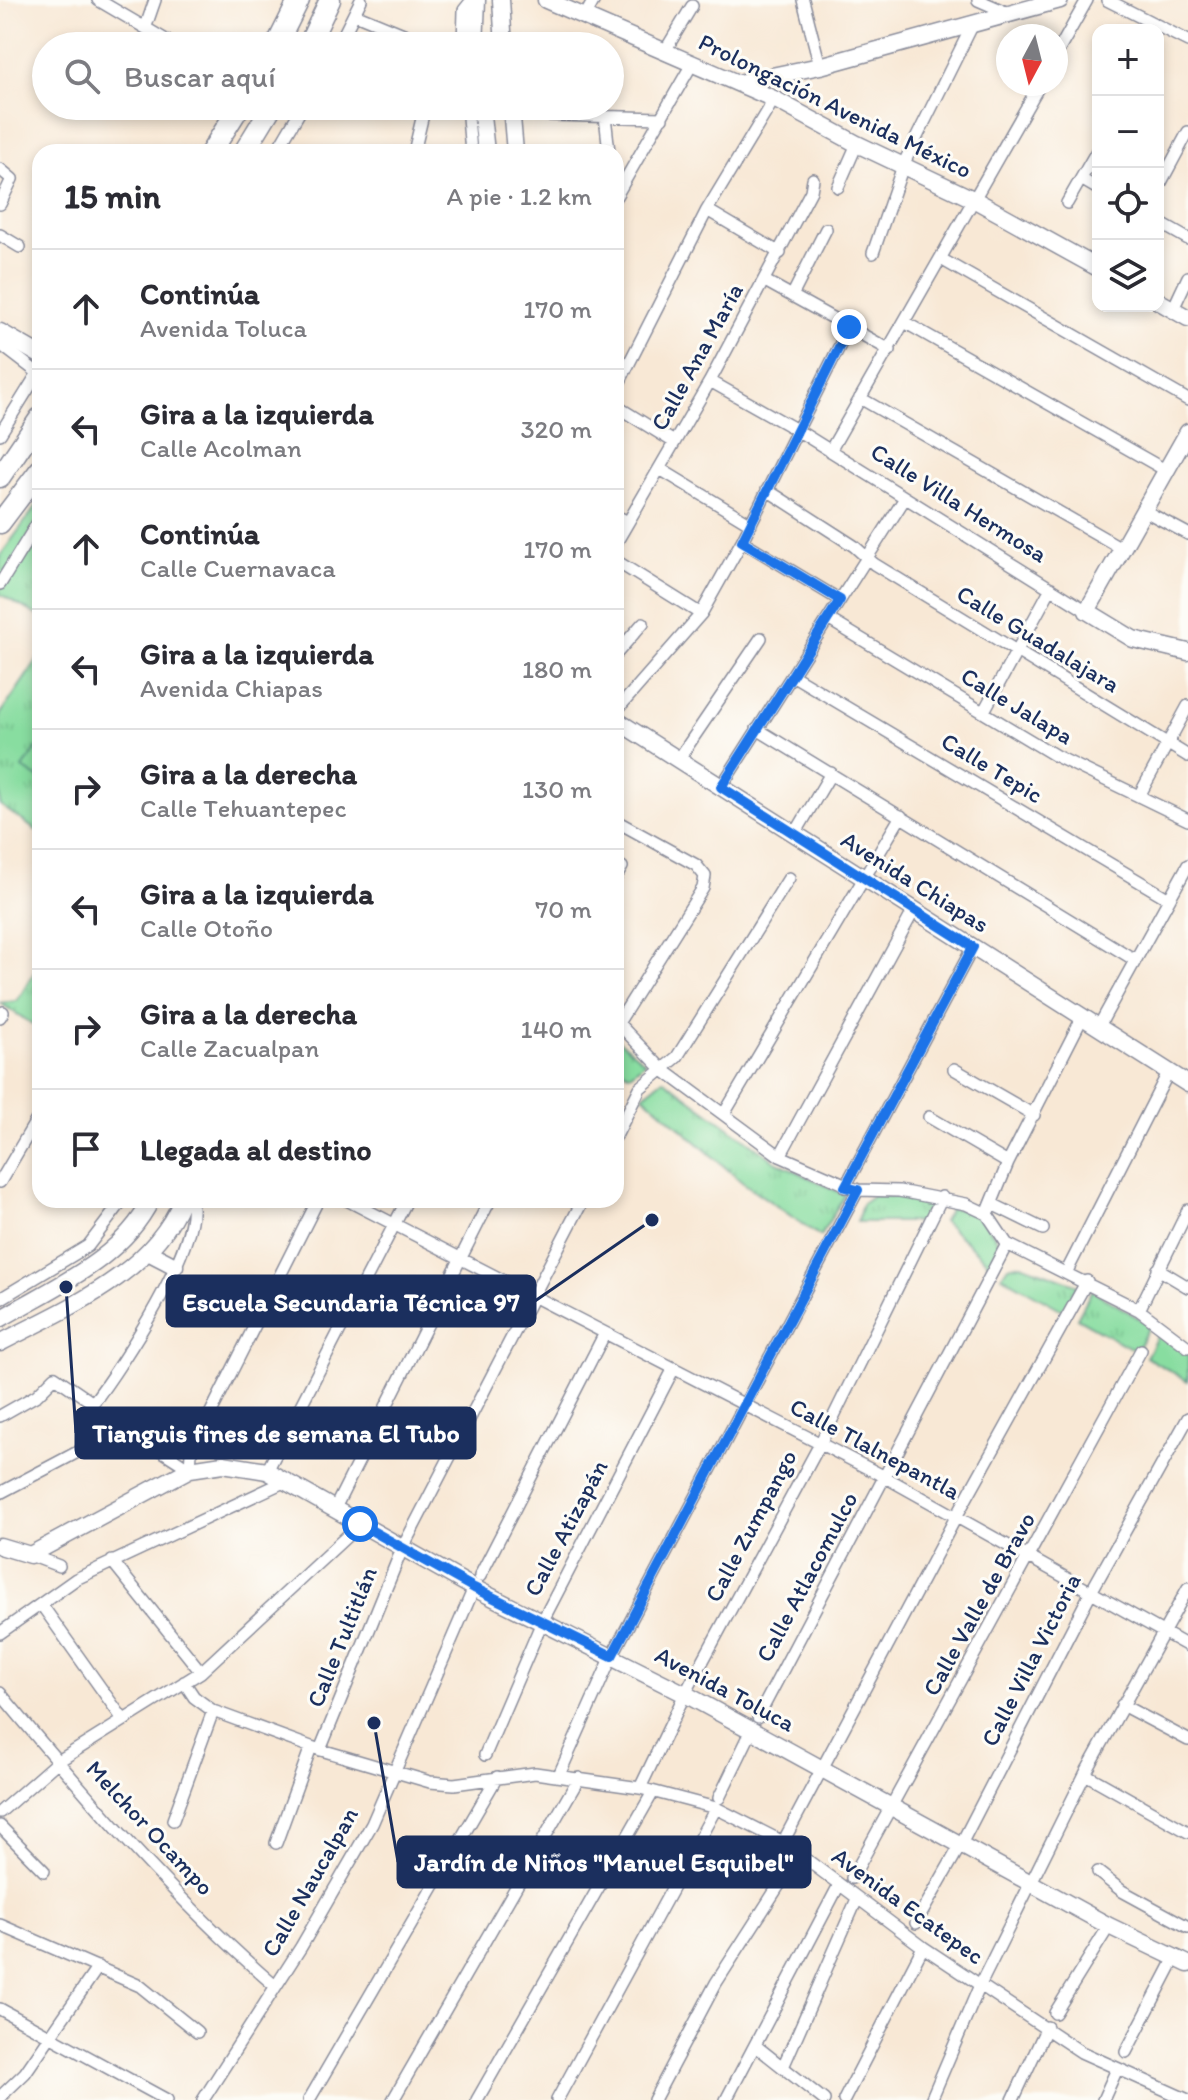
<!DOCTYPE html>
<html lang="es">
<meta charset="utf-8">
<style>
:root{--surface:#fff;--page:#f7f7f7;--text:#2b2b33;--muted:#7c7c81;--line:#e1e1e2}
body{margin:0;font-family:Itim,sans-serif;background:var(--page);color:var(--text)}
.controls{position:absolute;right:24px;top:24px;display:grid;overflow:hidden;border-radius:16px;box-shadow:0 4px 12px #0003}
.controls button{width:72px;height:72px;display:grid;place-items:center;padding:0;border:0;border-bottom:2px solid var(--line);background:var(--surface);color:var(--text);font:40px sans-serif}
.compass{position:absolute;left:996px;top:24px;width:72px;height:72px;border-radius:50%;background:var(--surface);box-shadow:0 4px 12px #0003;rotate:187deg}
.stop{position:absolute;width:24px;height:24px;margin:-18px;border:6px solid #1a73e8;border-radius:50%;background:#fff}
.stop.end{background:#1a73e8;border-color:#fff;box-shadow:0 2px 8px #0008}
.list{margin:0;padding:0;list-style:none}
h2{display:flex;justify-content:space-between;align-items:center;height:104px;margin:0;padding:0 32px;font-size:34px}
h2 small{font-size:26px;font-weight:400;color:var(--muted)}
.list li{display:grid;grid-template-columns:52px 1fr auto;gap:24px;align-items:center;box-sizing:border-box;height:120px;padding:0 32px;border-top:2px solid var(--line)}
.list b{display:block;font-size:30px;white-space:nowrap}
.list p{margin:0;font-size:26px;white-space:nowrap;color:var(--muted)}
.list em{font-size:26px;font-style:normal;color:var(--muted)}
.icon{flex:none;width:44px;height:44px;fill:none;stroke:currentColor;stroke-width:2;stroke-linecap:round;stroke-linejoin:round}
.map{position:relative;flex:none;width:1188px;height:2100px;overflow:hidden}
.search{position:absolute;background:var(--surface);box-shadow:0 4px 12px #0003;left:32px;top:32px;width:592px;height:88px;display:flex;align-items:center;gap:20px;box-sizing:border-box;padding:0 28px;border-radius:44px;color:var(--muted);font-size:30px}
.panel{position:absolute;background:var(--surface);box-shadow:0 4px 12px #0003;left:32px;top:144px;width:592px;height:1064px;border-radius:24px}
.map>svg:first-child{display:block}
.grass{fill:url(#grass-tufts);stroke:#52867f;stroke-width:2}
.green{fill:#88dda0;stroke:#52867f;stroke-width:2}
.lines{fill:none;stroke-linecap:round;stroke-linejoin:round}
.street-casing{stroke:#8a8c9a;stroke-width:14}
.secondary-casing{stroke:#8a8c9a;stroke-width:19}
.highway-casing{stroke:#8a8c9a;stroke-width:23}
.street{stroke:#fff;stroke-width:11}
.secondary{stroke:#fff;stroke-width:16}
.highway{stroke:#fff;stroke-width:20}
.route{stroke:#1a73e8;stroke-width:10}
.labels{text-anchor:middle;stroke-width:6;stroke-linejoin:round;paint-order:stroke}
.street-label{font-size:24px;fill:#1b2f5e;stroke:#fdfcf7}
.leader{fill:none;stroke:#1b2f5e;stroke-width:3}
.callout-dot{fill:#1b2f5e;stroke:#fdfcf7;stroke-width:3}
.callout{fill:#1b2f5e;stroke:#1b2f5e;stroke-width:3}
.callout-label{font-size:26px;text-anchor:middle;font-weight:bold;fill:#fff}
</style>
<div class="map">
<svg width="1188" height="2100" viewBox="0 0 1188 2100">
<defs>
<pattern id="grass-tufts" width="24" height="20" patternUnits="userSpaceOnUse" patternTransform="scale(2)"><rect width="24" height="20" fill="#88dda0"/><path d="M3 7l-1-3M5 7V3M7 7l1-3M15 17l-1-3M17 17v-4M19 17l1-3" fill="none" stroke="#75be8c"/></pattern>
</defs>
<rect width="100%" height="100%" fill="#fdfcf7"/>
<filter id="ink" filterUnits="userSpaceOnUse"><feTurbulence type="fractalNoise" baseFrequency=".0125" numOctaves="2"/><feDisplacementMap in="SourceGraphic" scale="16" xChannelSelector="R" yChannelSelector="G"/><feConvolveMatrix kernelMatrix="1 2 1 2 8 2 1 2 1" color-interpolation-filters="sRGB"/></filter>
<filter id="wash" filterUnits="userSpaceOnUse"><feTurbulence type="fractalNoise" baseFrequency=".006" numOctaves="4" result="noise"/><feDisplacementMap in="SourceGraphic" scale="32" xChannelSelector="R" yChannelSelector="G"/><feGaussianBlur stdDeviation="1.8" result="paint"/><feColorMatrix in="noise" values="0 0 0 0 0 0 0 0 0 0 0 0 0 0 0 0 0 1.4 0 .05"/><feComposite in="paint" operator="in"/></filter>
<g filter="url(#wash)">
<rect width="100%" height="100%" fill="#f8e8d5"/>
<path class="grass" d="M40,501V617L0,594V556Z
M40,656V833L0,805V715Z
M40,963V1022L37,1027L0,1003L17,1001Z
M616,1038L645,1062L630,1074L616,1066Z
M663,1079L775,1161L845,1195L820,1236L742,1182L643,1095Z
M874,1195L931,1200L922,1222H857L862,1204Z
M950,1209C977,1209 987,1222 999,1244L990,1264L943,1221Z
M1021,1264L1078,1285L1064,1311L1002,1276L1008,1267Z
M1092,1290L1150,1325L1136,1351L1077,1318Z
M1159,1333L1188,1354V1381L1146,1357Z"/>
<path class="green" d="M40,744V779L23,768Z"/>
</g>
<g filter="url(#ink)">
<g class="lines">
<g class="street-casing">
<path id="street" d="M98,0L176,46
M803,0L820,66
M978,0L1008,13
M1107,0L1188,41
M355,14L406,35L420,46
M585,16L594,0
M146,26L155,0
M338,46L361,0
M463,46L464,10L472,0
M665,51L692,6
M1056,55L1087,0
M467,106L471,152
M512,114L662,118
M605,116L609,152
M276,152L303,106
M414,152L425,106
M0,169L12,179L0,204
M1081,179L1098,189
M838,187L857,144
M1158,188L1188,132
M616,196L692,64
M1067,203L1098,149
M707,210L780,253
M1158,222L1188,239
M0,235L20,247
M873,253L904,163L973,24
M941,259L1188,400
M765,281L890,350
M792,296L826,229
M1173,309L1188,277
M906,323L1167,471
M0,344L38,373L0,434
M710,381L797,430L1087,611
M616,389L707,210L774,99
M860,398L1123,549
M616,406L674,442
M830,451L1040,84
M660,469L751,524
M767,490L854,546L874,564L1188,756
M1145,511L1188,534
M616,516L628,522
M742,541L840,600
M616,543L710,381L811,191L813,179
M616,561L701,614
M0,584L40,519
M828,619L1056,756L1188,820
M616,654L643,623
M792,675L1169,899
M616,711L701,614L742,541L849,327
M984,711L1051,588
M757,729L1135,960
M678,760L761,638
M721,787L905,498
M1139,796L1188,706
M616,821L696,865L705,876L703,888L618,1023
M795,834L831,773
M616,877L622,867
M0,1017L3,1012
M616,1021L662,1069L780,1156L858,1190L899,1191L966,1204L987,1214L1007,1244L1139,1310L1188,1347
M1099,1026L1188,865
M954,1069L1034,1115
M724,1114L901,816
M929,1117L1008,1163
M616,1136L640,1088L677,1057L789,878
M780,1156L914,910
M0,1182L40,1114
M845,1187L973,947
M347,1200L885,1477L1188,1646
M992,1204L1043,1229
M987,1214L1008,1163L1083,1016
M1158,1269L1188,1287
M1066,1273L1169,1071
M0,1299L88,1246L123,1200
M1139,1310L1188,1210
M0,1416L37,1395L55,1377L93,1403C120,1368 203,1242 191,1200
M190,1469L191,1452L318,1200
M267,1471L407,1200
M0,1493L125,1427L190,1469
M336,1506L490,1200
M30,1555L59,1566
M112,1561L201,1672
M480,1576L605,1333
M41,1604L122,1718
M0,1633L76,1579L288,1480
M184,1682L194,1697L213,1711L311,1747L430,1782L454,1784L535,1773L640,1788L716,1808L783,1842L923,1947L1081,2052L1188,2100
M0,1693C85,1795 174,1899 275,1986
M1122,1705L1188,1740
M758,1717L1007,1244
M320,1750L402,1549L583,1200
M485,1755L542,1622L674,1368
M1085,1774L1188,1832
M559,1775L612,1656L858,1190
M640,1788L685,1694L820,1444L942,1197
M719,1798L752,1730
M0,1812L57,1762L201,1672L360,1524
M173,1820L213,1711
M0,1826L44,1871
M783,1842L956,1517L1087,1281
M276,1843L311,1747
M1098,1872L1122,1891L1188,1927
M852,1878L1141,1350
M916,1923L960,1846L1091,1592L1188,1418
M0,1925L140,1986L197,2032
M0,2009L167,2100
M1055,2013L1109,1926
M756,2046L824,2100
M1126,2052L1175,1958
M783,2067L857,1899
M0,2097L25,2073L98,1967
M203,2100L301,1947L372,1824L474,1588
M309,2100L497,1777
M393,2100L579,1778
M477,2100L653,1792
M557,2100L716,1808
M654,2100L716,1983L799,1854
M726,2100L839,1885
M844,2100L923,1947
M931,2100L980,1985L1085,1774L1188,1588
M1013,2100L1047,2027
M1103,2100L1117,2069"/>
</g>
<g class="secondary-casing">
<path id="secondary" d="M501,0L504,46
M546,0L774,99L857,144L975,200L1098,268
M475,46L477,0
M738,83L820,66L1060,0
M481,106L486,152
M511,106L515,152
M1158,301L1188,318
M0,332L40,355
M1188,432L1087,611L1133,639L1188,652
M616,720L1188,1084
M148,1252L175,1266
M0,1319C55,1286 121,1260 151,1200
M0,1343C67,1308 152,1274 182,1200
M0,1546L30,1555L190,1469L223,1464L267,1471L474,1588L685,1694L1109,1926L1188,1964"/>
</g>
<g class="highway-casing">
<path id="highway" d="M276,46L299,0
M308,46L330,0
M211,152L240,106
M244,152L272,106
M0,477L40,418
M0,523L40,470"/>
</g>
<use href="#street" class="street"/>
<use href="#secondary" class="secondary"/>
<use href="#highway" class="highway"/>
</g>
</g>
<g class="lines" filter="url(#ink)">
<path class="route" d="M360,1524L474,1588L612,1656L858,1190L845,1187L973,947L721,787L840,600L742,541L849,327"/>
</g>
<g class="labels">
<g class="street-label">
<text transform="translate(835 106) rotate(26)" y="8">Prolongación Avenida México</text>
<text transform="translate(697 357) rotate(-61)" y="8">Calle Ana María</text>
<text transform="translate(959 503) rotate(32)" y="8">Calle Villa Hermosa</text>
<text transform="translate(1038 639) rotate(31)" y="8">Calle Guadalajara</text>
<text transform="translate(1017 706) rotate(31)" y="8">Calle Jalapa</text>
<text transform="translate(992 768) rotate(31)" y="8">Calle Tepic</text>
<text transform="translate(915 882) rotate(32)" y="8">Avenida Chiapas</text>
<text transform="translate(875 1449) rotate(28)" y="8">Calle Tlalnepantla</text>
<text transform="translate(751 1526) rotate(-62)" y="8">Calle Zumpango</text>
<text transform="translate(566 1528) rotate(-62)" y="8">Calle Atizapán</text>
<text transform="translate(807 1577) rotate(-62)" y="8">Calle Atlacomulco</text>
<text transform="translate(979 1604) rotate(-61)" y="8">Calle Valle de Bravo</text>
<text transform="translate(342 1637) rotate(-68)" y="8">Calle Tultitlán</text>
<text transform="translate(1031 1660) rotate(-63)" y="8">Calle Villa Victoria</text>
<text transform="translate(725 1689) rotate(28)" y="8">Avenida Toluca</text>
<text transform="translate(150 1828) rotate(47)" y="8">Melchor Ocampo</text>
<text transform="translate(310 1882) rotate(-60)" y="8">Calle Naucalpan</text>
<text transform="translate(908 1906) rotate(36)" y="8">Avenida Ecatepec</text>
</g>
</g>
<path class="leader" d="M652 1220L535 1301M66 1287L76 1433M374 1723L398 1862"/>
<g class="callout-dot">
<circle cx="652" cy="1220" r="8"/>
<circle cx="66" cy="1287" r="8"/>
<circle cx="374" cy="1723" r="8"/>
</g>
<g class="callout">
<rect x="167" y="1276" width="368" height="50" rx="8"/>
<rect x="76" y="1408" width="399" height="50" rx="8"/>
<rect x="398" y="1837" width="412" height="50" rx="8"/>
</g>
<g class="callout-label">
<text x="351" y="1311">Escuela Secundaria Técnica 97</text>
<text x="276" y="1442">Tianguis fines de semana El Tubo</text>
<text x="604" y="1871">Jardín de Niños "Manuel Esquibel"</text>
</g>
</svg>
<div class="controls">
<button>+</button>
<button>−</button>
<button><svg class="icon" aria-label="locate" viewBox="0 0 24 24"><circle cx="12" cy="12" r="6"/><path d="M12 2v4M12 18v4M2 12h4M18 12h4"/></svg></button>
<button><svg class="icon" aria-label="layers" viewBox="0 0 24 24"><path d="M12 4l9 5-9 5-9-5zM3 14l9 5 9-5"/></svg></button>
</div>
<svg class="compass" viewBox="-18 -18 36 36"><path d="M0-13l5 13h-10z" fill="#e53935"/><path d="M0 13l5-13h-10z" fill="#7c7c81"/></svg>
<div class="stop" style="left:360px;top:1524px"></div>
<div class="stop end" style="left:849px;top:327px"></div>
<div class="search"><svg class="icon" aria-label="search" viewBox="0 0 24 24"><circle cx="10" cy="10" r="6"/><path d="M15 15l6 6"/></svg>Buscar aquí</div>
<section class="panel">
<h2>15 min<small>A pie · 1.2 km</small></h2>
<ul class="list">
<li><svg class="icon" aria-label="ahead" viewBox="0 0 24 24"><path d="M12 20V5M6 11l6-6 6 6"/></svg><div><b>Continúa</b><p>Avenida Toluca</p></div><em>170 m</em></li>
<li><svg class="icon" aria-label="left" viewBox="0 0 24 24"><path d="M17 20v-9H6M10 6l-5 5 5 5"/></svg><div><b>Gira a la izquierda</b><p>Calle Acolman</p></div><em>320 m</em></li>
<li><svg class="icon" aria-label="ahead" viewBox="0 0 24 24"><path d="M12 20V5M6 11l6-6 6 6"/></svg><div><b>Continúa</b><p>Calle Cuernavaca</p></div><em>170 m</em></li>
<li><svg class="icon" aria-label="left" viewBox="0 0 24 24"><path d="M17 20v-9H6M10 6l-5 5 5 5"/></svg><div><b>Gira a la izquierda</b><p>Avenida Chiapas</p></div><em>180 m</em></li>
<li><svg class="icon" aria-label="right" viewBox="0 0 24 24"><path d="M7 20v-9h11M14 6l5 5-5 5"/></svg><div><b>Gira a la derecha</b><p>Calle Tehuantepec</p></div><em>130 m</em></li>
<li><svg class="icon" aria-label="left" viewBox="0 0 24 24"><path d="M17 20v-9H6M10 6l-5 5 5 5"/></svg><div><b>Gira a la izquierda</b><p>Calle Otoño</p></div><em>70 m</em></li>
<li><svg class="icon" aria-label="right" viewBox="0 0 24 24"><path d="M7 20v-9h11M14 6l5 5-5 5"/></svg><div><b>Gira a la derecha</b><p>Calle Zacualpan</p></div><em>140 m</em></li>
<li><svg class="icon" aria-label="arrive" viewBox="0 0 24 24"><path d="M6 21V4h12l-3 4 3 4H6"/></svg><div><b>Llegada al destino</b></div></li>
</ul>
</section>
</div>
